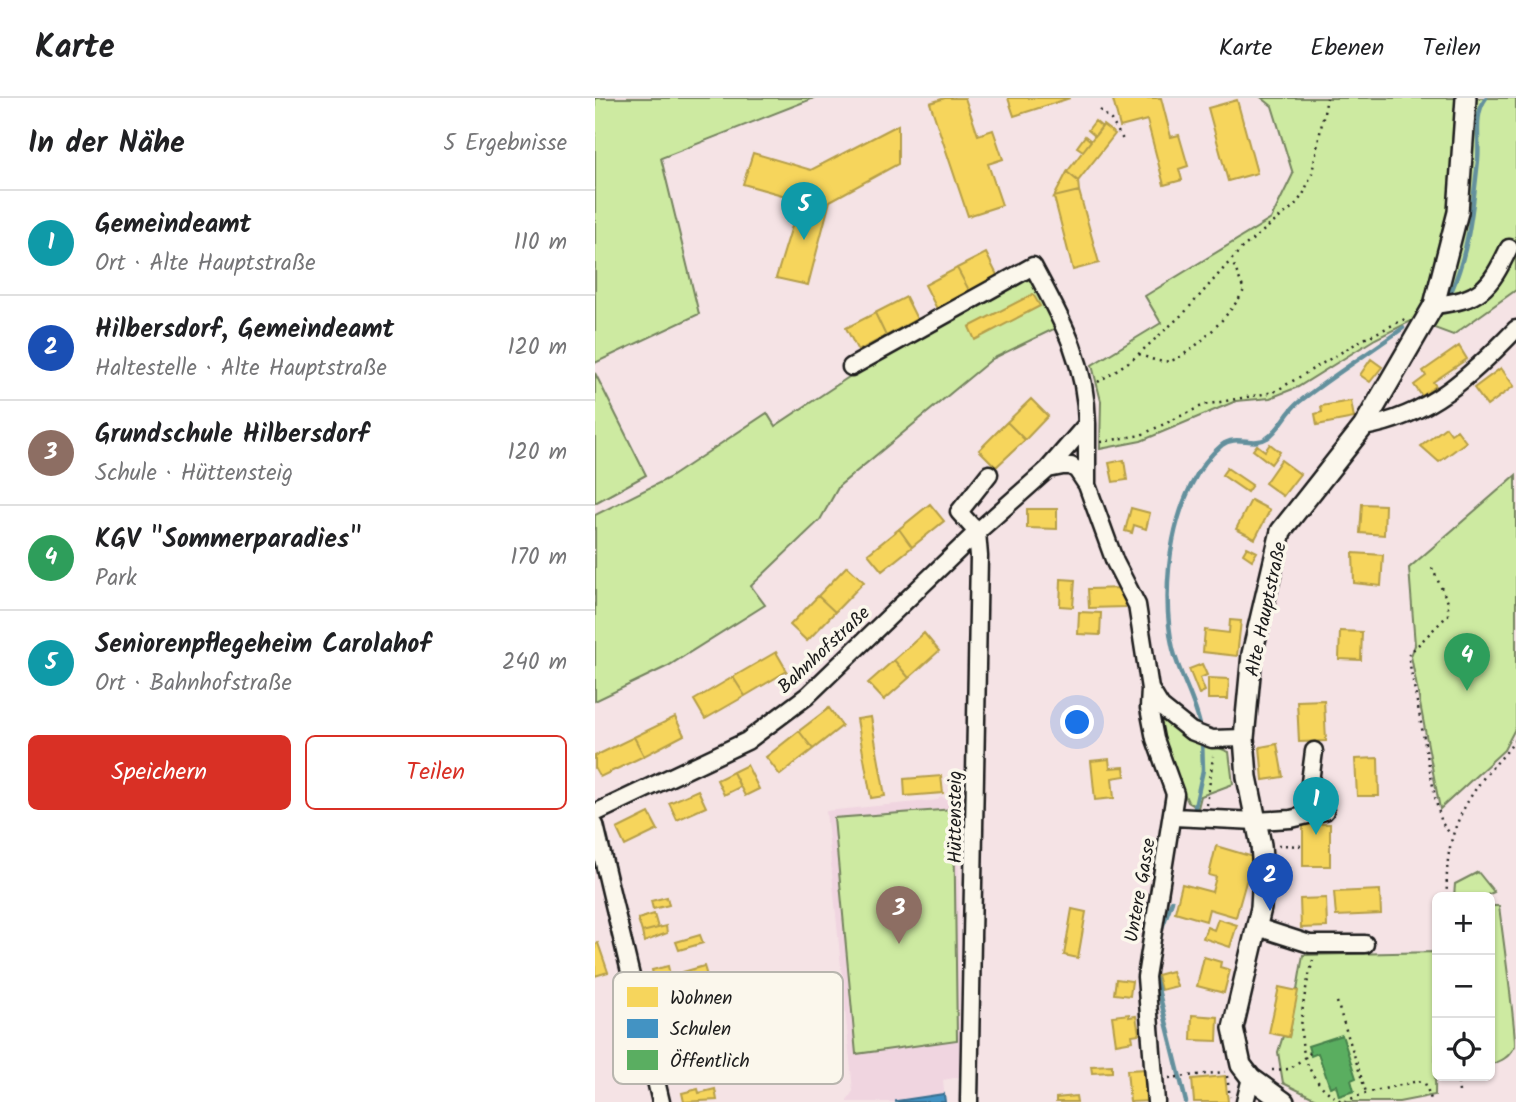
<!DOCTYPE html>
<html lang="de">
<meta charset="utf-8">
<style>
:root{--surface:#fff;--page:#f6f6f6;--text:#202124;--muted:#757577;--line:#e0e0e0;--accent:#d93025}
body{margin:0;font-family:Kalam,sans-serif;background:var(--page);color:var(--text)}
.controls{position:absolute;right:21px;bottom:21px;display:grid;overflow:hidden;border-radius:10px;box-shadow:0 2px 5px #0004}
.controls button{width:63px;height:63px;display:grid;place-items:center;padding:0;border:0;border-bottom:2px solid var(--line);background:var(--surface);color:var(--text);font:35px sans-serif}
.you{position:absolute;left:483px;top:625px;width:24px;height:24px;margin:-18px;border:5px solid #fff;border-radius:50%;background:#1a73e8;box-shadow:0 0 0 10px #1a73e833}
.badge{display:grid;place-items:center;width:46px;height:46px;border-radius:50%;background:var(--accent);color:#fff;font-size:23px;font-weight:700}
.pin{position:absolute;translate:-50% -58px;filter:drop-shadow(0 2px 4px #0008)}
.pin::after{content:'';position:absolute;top:37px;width:24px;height:21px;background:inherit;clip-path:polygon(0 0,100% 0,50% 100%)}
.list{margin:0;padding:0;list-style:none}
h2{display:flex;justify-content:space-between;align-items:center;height:91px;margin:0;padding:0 28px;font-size:30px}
h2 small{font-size:23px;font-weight:400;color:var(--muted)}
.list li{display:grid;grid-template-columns:46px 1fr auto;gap:21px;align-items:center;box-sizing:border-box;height:105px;padding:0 28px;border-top:2px solid var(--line)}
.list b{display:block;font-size:26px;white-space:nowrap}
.list p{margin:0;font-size:23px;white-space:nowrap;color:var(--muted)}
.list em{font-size:23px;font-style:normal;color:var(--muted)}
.actions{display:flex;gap:14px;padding:21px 28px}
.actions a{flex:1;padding:16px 0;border:2px solid var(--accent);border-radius:10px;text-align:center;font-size:24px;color:var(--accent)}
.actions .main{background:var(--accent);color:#fff}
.icon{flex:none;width:38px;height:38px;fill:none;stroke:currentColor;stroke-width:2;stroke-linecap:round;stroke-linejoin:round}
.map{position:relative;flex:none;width:921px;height:1004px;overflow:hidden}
header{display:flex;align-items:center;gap:42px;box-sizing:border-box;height:98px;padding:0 35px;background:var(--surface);border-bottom:2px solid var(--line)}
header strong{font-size:33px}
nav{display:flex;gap:38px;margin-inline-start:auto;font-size:24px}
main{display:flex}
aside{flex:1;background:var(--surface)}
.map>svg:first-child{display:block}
.built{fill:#f0d5e0}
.green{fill:#cdeaa1;stroke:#74835e;stroke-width:2}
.homes{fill:#f6d55c;stroke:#b59e49;stroke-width:2}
.schools{fill:#4393c3;stroke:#376f91;stroke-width:2}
.public{fill:#5aae61;stroke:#47824c;stroke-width:2}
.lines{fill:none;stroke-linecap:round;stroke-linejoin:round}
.stream{stroke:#63909d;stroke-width:4.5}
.minor-casing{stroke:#1c1c1c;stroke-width:21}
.major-casing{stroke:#1c1c1c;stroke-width:24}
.path{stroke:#1c1c1c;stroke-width:2.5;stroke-dasharray:2 5;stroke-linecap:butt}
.minor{stroke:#fbf7ec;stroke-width:16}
.major{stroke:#fbf7ec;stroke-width:19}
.labels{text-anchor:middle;stroke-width:7;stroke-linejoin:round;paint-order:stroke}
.street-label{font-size:19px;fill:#1c1c1c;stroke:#fbf7ec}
.key{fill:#fbf7ec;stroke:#b8b5ae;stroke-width:2}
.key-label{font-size:19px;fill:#1c1c1c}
</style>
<header>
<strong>Karte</strong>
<nav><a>Karte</a><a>Ebenen</a><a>Teilen</a></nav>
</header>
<main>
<aside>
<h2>In der Nähe<small>5 Ergebnisse</small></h2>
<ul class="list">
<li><span class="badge" style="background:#0f9aa8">1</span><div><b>Gemeindeamt</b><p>Ort · Alte Hauptstraße</p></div><em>110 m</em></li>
<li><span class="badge" style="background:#1a4fb4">2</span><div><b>Hilbersdorf, Gemeindeamt</b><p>Haltestelle · Alte Hauptstraße</p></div><em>120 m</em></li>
<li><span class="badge" style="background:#8d6e63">3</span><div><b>Grundschule Hilbersdorf</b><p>Schule · Hüttensteig</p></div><em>120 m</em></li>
<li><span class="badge" style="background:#2e9e5b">4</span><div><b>KGV &quot;Sommerparadies&quot;</b><p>Park</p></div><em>170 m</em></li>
<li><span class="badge" style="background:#0f9aa8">5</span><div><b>Seniorenpflegeheim Carolahof</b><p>Ort · Bahnhofstraße</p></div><em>240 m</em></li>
</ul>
<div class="actions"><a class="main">Speichern</a><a>Teilen</a></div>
</aside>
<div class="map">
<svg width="921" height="1004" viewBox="0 0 921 1004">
<rect width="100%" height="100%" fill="#f5e3e5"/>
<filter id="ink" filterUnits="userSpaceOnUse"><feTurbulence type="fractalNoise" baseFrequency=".0143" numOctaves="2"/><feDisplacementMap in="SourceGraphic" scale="14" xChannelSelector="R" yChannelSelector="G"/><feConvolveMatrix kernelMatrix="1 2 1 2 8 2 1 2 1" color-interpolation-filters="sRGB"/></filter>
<g filter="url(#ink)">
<path class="built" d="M346,698L363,709L365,979L348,982L350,1004H251L258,993L231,713L343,702Z"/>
<path class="green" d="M0,0H219L66,60L104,216L0,265Z
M667,0H921V192L858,237L818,222L780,241L703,289L675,300L641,303L546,343L505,351L506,303L497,267L566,225L550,198L676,121L698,76L677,8Z
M439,175L465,228L397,261L244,388L225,422L156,488L170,507L73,568L0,603V417L74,380L172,315L180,328L269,269Z
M0,275L51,377L0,405Z
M921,377V629L909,652L845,711L816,558L820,547L814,470Z
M564,619L586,634L634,654L638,686L606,698L603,710L593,704L562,636Z
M359,711L362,942L261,956L239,720Z
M883,774L899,794L888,799H859L860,786Z
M895,808H904C907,832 921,932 920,948C914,960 906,963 895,967Z
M842,854L840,997L804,1004H727L688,985L683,954L688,938L694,939L708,857Z"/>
<path class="homes" d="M350,0H370L383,37L398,32L408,61L393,66L407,107L373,118L335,5Z
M413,0H475L419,18Z
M527,0H566L576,39L584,37L593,68L584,71L587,82L569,87L552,22L525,29L518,2Z
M642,2L662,75L633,83L613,10Z
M500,23L507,29L500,38L493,32Z
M303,27V66L235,103L213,187L181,180L205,102L148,86L158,55L216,72Z
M508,27L520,36L483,83L472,74Z
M490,38L496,43L488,53L482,49Z
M472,74L483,83L484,93L459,99Z
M484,93L504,165L478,172L459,99Z
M391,155L403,179L375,194L362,170Z
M362,170L375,194L342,211L330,187Z
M438,196L445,208L380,242L374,229Z
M311,199L322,221L291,238L280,215Z
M280,215L291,238L263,253L251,230Z
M864,248L872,261L838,284L841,288L827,298L819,287L831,278L828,273Z
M776,261L787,269L775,284L765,277Z
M906,270L919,288L892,308L879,290Z
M436,301L453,318L430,342L412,324Z
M756,303L759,320L722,327L720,316L727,314L726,308Z
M412,324L430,342L401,369L384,352Z
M851,329L856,336L862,332L871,344L844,364L826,348Z
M675,346L685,354L676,366L658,352L662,347L670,353Z
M529,362L532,382L518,384L514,365Z
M686,362L705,376L688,398L670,385Z
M632,370L657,387L652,394L627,377Z
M656,402L675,412L660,441L641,431Z
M335,406L349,423L317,449L304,431Z
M767,406L790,407L789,437L765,435Z
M536,410L555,415L551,431L539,427L537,435L530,433Z
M432,411H462V431L432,430Z
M304,431L317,449L287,473L273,456Z
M652,449L662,454L657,462L648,456Z
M758,455L788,457L786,488L759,485Z
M252,468L269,484L240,514L223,498Z
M466,481L480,482L478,509L465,508Z
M529,490L530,509L494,510L493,491Z
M223,498L240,514L212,543L195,527Z
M484,514L506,515L505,537L483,536Z
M635,522L646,523L642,558L608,554L610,532L634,535Z
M745,533L767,534L766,562L744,561Z
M329,535L344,553L314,580L299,562Z
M181,554L192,573L150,598L138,579Z
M299,562L314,580L289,602L273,585Z
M607,566L612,577L605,580L610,593L604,596L594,571Z
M138,579L150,598L110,621L99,602Z
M613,580L634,581L633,601H613Z
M729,602L731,643L704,644L702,603Z
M234,610L247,628L218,651L204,633Z
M80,619L89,637L49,658L39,639Z
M276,619L290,698L276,700L262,621Z
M204,633L218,651L185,677L171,659Z
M39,639L49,658L5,679L0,670V658Z
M682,646L688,679L668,682L665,649Z
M783,660L784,698H762L760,661Z
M514,661L515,670L529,669L530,678L517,680L519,700L500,702L496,663Z
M152,667L164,691L150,698L138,674Z
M138,674L145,689L129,697L122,682Z
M346,678L348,695L310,698L309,681Z
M103,692L111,709L82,722L74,705Z
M54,715L63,732L30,748L22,731Z
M708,726H735V768H708Z
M621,748L658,759L641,819L614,811L611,823L580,814L587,786L617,794L621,779L614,777Z
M785,792L786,816L741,818L739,794Z
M72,799L74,807L58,811L56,803Z
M731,800L732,829L706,830L705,801Z
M477,811L491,814L483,860L469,857Z
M59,816L63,830L47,834L43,821Z
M623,821L642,827L635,849L608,840L612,829L619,832Z
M71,828L72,835L49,844L47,834Z
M105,837L108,845L84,852L81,844Z
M3,845L13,874L0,878V846Z
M609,859L626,864L625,869L635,872L629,895L602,888Z
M73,868L75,877L81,876L83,884L61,890L57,872Z
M109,868L115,888L94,894L88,874Z
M577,873L582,888L566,892L562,877Z
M521,881L537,883L535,898L519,896Z
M684,889L703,893L694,939L674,935Z
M534,916V919L541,918L544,936L537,937L538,943L521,946L517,918Z
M597,917L623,919L622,943L596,942Z
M517,967V974L497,975L496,968Z
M553,971L556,1003L535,1004L532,972Z
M630,978L633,1004H599L597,981Z
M103,991L104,995L120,991L122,1002L89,1004L87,995Z
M481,998L482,1004H461V1000Z"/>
<path class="schools" d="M349,996L350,1004H301V1003Z"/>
<path class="public" d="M747,937L761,980L756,982L759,993L744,998L741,987L735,989L723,955L716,958L713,948Z"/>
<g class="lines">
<path class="stream" d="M856,194C874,153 878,107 883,62C885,42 878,17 891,0
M606,632C601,603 585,579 578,551C564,491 576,388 627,347C641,336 659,349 672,340C685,332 691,314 704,304C737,278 774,255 808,230
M600,709L608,672L607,640
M565,835L577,803
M559,875L591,1004"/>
<g class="minor-casing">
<path id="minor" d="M839,207C885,202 894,192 914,150
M256,269L438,168C467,222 491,263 492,326
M768,329C833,319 877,277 921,231
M453,371L492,326V386
M555,591L554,610L560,641L580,696L551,879L561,1004
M0,715L152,643L212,598L382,434L453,371L468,368H476L482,372L492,387L520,464L542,507L555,591L566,609L596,633L617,641L649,640
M711,715L719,653
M579,719L661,723L696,721L730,713
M0,727L66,1004
M662,829L715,846H770
M374,1004L384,458L382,434L364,414L394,376
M650,1004L656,980"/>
</g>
<g class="major-casing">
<path id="major" d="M689,1004L656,980L646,967L638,930L666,810L668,774L666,747L652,679L649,640L657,556L686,433L768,329L839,207L863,114L871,0"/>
</g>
<path class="path" d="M505,12L516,22L530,45
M544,256C553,260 564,265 575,263C598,257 639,212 649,192L637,163
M503,284L538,261L590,214L647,150L699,108L708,97L717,75L732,0
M506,344L546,337L609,307L679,294L767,242L810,221
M837,470L853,504V517L813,557L841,704L847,725L856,737
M612,707L618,658
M683,747L708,748
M852,799C850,751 858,722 887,682C898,667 912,656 921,640
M718,862C704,914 692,974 748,1004L771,995L823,983L830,985L837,1004
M742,904L771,994
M677,972L695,971L715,955
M632,978L635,999
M862,978L864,994
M574,980L630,974"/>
<use href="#minor" class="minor"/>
<use href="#major" class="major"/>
</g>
</g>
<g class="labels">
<g class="street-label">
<text transform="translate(670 511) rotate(-78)" y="7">Alte Hauptstraße</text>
<text transform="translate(228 551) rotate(-43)" y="7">Bahnhofstraße</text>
<text transform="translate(359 719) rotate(-90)" y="7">Hüttensteig</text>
<text transform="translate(544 792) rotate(-80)" y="7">Untere Gasse</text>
</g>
</g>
<rect x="18" y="874" width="230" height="112" rx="10" class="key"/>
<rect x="32" y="889" width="31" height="20" fill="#f6d55c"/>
<rect x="32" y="921" width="31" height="19" fill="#4393c3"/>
<rect x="32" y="952" width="31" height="20" fill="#5aae61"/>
<g class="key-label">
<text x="75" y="906">Wohnen</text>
<text x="75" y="937">Schulen</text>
<text x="75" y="969">Öffentlich</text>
</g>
</svg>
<div class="controls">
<button>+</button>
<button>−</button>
<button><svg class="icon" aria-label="locate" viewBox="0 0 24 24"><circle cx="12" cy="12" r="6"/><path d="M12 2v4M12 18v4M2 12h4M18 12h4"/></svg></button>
</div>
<div class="you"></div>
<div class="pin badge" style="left:721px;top:737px;background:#0f9aa8">1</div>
<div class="pin badge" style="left:675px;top:813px;background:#1a4fb4">2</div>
<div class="pin badge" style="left:304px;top:846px;background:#8d6e63">3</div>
<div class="pin badge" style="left:872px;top:593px;background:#2e9e5b">4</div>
<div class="pin badge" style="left:209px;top:142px;background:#0f9aa8">5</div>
</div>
</main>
